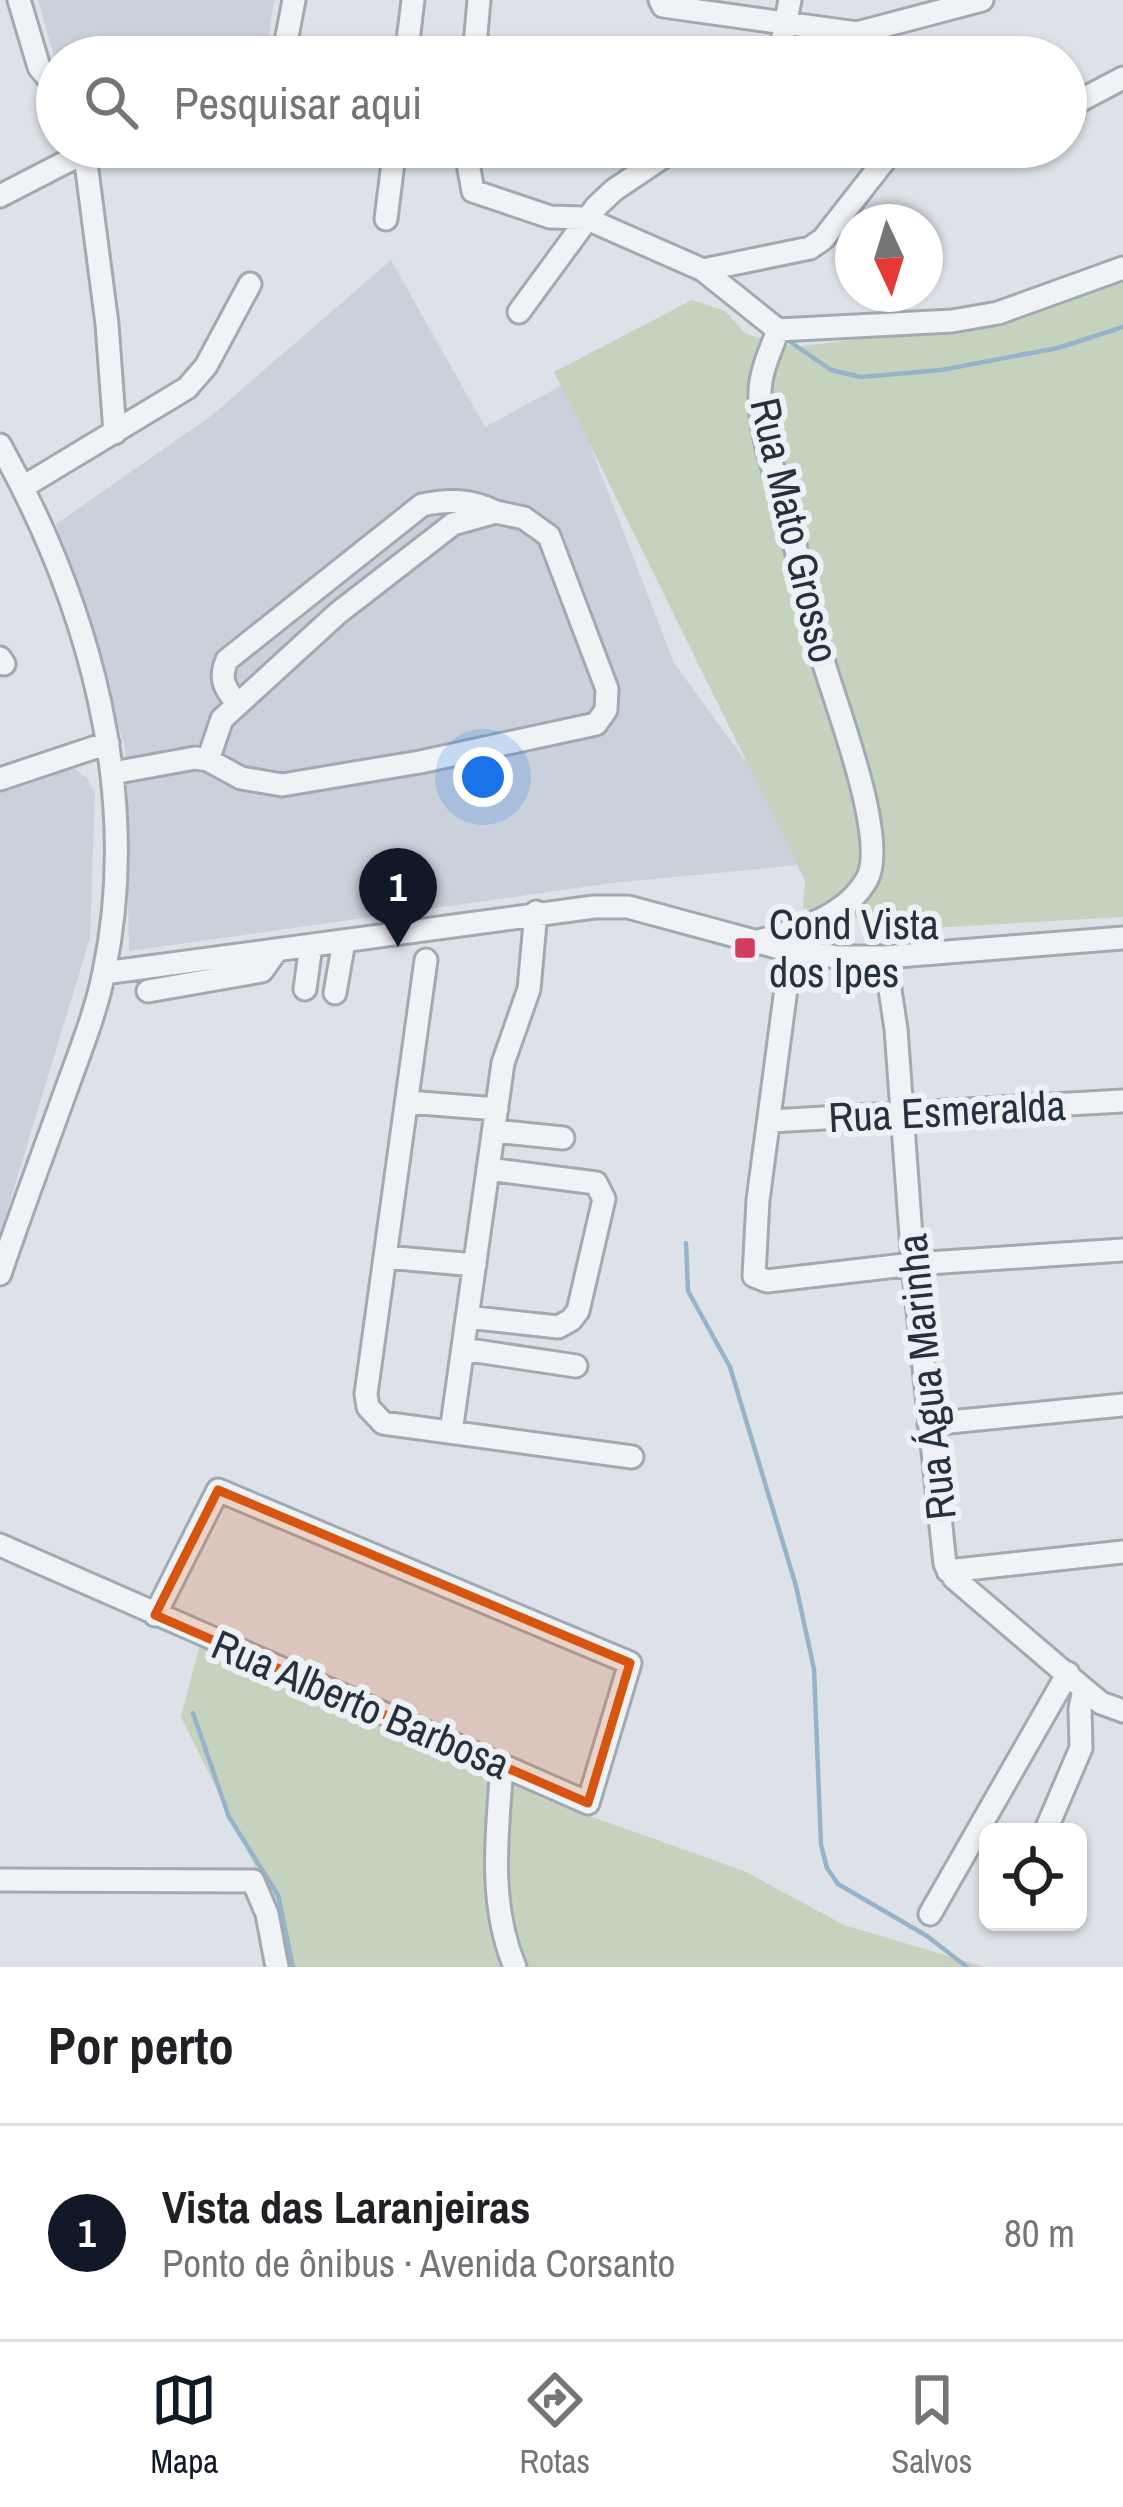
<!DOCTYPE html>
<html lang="pt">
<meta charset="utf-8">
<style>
:root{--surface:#fff;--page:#f6f6f6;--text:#202124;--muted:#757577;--line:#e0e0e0;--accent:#111827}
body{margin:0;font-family:"Archivo Narrow",sans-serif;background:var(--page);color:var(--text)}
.controls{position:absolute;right:36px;bottom:36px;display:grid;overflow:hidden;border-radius:18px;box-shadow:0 3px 9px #0004}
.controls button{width:108px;height:108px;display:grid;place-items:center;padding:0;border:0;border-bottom:3px solid var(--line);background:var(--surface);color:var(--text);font:60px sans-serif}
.compass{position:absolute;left:835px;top:204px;width:108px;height:108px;border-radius:50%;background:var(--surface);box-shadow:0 3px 9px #0004;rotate:176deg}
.you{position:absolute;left:483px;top:777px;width:42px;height:42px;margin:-30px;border:9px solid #fff;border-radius:50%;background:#1a73e8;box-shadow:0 0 0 18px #1a73e833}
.badge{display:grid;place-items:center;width:78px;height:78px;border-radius:50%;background:var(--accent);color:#fff;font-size:39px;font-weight:700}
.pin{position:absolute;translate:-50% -99px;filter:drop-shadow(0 3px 6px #0008)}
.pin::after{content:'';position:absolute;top:63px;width:42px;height:36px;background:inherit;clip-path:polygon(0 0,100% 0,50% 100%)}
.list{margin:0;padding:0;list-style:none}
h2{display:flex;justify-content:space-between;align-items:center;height:156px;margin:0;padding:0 48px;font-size:51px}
h2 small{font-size:39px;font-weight:400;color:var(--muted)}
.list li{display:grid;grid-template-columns:78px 1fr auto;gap:36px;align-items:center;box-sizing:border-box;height:216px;padding:0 48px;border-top:3px solid var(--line)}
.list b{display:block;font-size:45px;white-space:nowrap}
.list p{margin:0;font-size:39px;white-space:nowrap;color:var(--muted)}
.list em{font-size:39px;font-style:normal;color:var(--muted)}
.icon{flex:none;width:66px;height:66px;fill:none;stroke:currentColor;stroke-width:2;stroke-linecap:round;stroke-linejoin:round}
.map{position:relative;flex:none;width:1123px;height:1967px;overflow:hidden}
.search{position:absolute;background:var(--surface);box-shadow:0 3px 9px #0004;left:36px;right:36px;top:36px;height:132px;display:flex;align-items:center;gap:30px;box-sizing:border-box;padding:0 42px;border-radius:66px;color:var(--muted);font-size:45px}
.sheet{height:372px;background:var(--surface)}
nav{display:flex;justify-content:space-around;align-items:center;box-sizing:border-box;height:168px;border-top:3px solid var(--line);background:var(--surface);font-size:33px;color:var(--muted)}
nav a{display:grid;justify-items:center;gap:6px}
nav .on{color:var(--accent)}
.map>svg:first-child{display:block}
.built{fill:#cbd1da}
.green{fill:#c4d2be}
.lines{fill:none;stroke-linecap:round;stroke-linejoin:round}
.stream{stroke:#97b3c9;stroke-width:4.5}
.minor-casing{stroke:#a2a9b2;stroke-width:27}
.minor{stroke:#f0f3f6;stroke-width:21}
.marked{fill:#d55511;fill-opacity:0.2;stroke:#d55511;stroke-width:9;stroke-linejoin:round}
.poi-dot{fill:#d33d5d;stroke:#edf1f5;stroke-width:4.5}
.labels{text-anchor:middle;stroke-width:12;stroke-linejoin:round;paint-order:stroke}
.street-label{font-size:42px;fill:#26313f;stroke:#edf1f5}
.poi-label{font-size:42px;fill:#26313f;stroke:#edf1f5;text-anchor:start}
</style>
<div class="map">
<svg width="1123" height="1967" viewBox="0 0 1123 1967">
<rect width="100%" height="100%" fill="#dde2e8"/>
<path class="built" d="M38,0H274L266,57H57V67Z
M391,260L485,427L566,383L674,663L820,863L613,883L129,951L125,747L56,524L211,416Z
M72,767L87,778L95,793L90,938L0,1234V786Z"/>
<path class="green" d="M1123,280V917L913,929L803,908L805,880L554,372L692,300L725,311L746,334L795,347L998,322Z
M200,1644L556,1804L744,1871L844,1925L985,1967H288L283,1923L181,1717Z"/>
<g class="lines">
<path class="stream" d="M786,339L831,370L861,377L941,370L1058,348L1123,327
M686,1243L688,1291L730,1367L796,1586L814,1669L821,1845L827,1868L838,1884L927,1936L967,1967
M193,1713L229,1817L278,1895L293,1967"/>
<g class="minor-casing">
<path id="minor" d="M19,0L39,67L57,89
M660,0L663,6L857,33
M283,57L294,0
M406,57L413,0
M474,57L479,0
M779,57L790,0
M815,57L857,33L982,0
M1066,108L1123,78
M465,147L473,191L550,217L585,218L703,270L778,330
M85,155L107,324L115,433
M0,196L95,147
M386,219L395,147
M703,270L810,248L823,239L895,147
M519,312L596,207L614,190L678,147
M778,330L952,321L998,313L1123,268
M0,445C88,603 142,791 104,972C96,1013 79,1054 65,1093C43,1154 20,1214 0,1274
M23,487L187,388L206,366L250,284
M0,658L4,664
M237,703C224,688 219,678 227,660L422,505C449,499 471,500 496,512
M113,773L195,758L208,760L241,778L282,785L420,762L596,724L606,710L607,689L549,536L524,518L496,512L453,524L338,613L222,719L208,760
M0,779L108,743
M759,941C799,929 845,918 867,879C888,841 838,710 825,667C811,620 802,572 790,525C779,483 758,435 760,391C761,369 771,350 778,330
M791,951L758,1200L754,1276L767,1281L913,1264L1123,1250
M885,957L896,1029L913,1264L945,1564L954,1578L1084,1689L1101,1703L1123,1711
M426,960L366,1394L368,1407L383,1423L632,1457
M104,973L594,907H628L791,951L838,957H885L1123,938
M305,989L311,945
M148,991L262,971L277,950
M335,993L344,941
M408,1102L497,1109
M771,1121L1123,1101
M494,1131L563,1138
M386,1257L475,1265
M467,1317L558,1327L571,1320L578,1311L604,1199L596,1183L488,1169
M463,1349L576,1366
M929,1424L1123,1405
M451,1432L503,1063L529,989L536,912
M0,1545L588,1803L630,1663L218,1490L155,1615
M948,1571L1123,1552
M502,1766C497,1834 488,1903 515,1967
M1045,1832L1081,1748L1080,1709L1084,1689
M0,1880L253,1881L267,1914L277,1967
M930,1914L1068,1673"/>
</g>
<use href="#minor" class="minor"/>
</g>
<path class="marked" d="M218,1490L630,1663L588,1803L155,1615Z"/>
<rect class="poi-dot" x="733" y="936" width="24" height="24" rx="6"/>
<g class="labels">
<g class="street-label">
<text transform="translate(795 530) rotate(77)" y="15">Rua Mato Grosso</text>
<text transform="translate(947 1111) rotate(-3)" y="15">Rua Esmeralda</text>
<text transform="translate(926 1377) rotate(-96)" y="15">Rua Água Marinha</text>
<text transform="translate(361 1704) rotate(23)" y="15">Rua Alberto Barbosa</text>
</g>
<g class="poi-label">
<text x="769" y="939">Cond Vista<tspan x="769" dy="48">dos Ipes</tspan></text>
</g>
</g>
</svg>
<div class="controls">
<button><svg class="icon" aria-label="locate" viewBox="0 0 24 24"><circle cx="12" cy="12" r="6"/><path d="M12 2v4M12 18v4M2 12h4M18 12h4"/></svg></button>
</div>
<svg class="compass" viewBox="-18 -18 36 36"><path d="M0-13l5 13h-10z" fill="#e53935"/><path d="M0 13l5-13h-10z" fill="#757577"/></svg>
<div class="you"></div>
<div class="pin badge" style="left:398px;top:947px">1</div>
<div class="search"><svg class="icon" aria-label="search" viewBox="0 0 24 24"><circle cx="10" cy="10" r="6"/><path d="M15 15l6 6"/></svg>Pesquisar aqui</div>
</div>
<section class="sheet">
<h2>Por perto<small></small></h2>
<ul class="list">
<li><span class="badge">1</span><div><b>Vista das Laranjeiras</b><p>Ponto de ônibus · Avenida Corsanto</p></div><em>80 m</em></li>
</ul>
</section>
<nav>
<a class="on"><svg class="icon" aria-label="map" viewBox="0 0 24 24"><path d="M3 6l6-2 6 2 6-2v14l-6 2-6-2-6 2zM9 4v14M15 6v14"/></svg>Mapa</a>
<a><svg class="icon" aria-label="directions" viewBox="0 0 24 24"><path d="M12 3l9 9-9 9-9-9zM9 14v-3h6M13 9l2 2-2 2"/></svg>Rotas</a>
<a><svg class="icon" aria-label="saved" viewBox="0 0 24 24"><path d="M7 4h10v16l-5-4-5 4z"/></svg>Salvos</a>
</nav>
